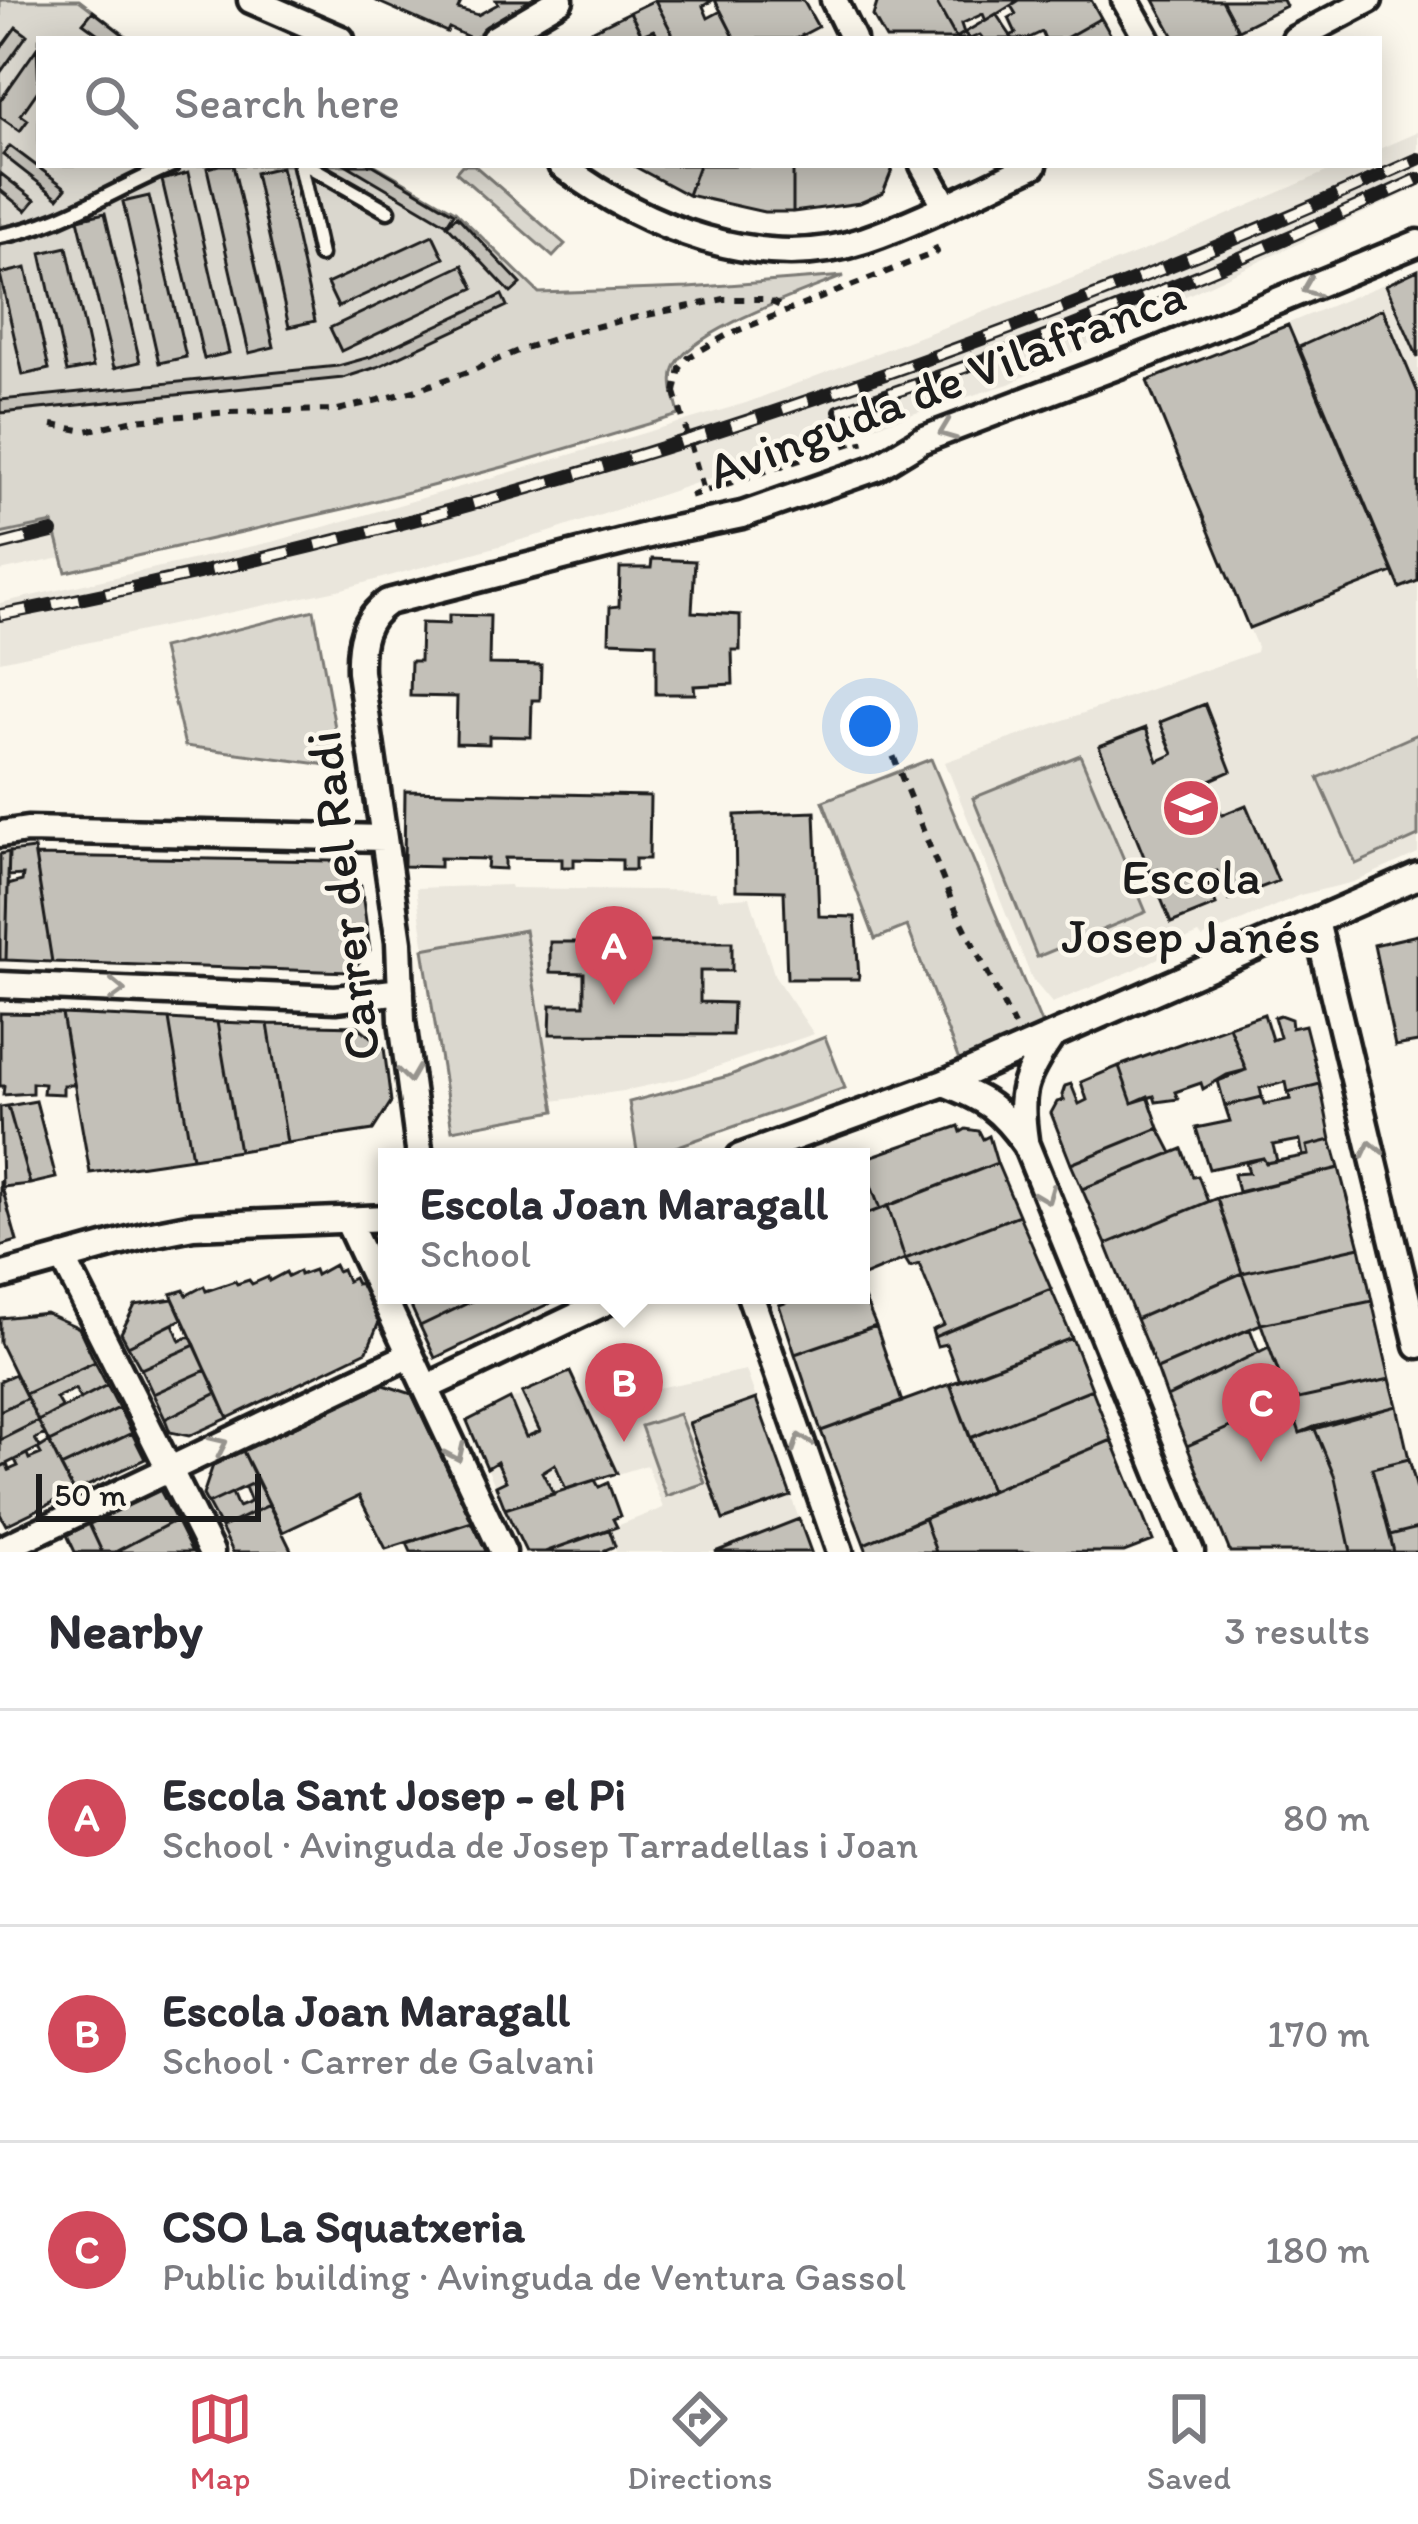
<!DOCTYPE html>
<meta charset="utf-8">
<style>
:root{--surface:#fff;--page:#f2f2f3;--text:#2b2b33;--muted:#7c7c81;--line:#e1e1e2;--accent:#d1495b}
body{margin:0;font-family:Itim,sans-serif;background:var(--page);color:var(--text)}
.scale{position:absolute;left:36px;bottom:30px;width:225px;box-sizing:border-box;padding-left:12px;border:6px solid #1c1c1c;border-top:0;font-size:33px;line-height:42px;white-space:nowrap;color:#1c1c1c;-webkit-text-stroke:9px #fbf7ec;paint-order:stroke}
.you{position:absolute;left:870px;top:726px;width:42px;height:42px;margin:-30px;border:9px solid #fff;border-radius:50%;background:#1a73e8;box-shadow:0 0 0 18px #1a73e833}
.badge{display:grid;place-items:center;width:78px;height:78px;border-radius:50%;background:var(--accent);color:#fff;font-size:39px;font-weight:700}
.pin{position:absolute;translate:-50% -99px;filter:drop-shadow(0 3px 6px #0008)}
.pin::after{content:'';position:absolute;top:63px;width:42px;height:36px;background:inherit;clip-path:polygon(0 0,100% 0,50% 100%)}
.popup{position:absolute;left:378px;top:1148px;width:492px;height:156px;box-sizing:border-box;display:grid;place-content:center;border-radius:0px;background:var(--surface);filter:drop-shadow(0 3px 9px #0005);font-size:39px;white-space:nowrap;color:var(--muted)}
.popup b{font-size:45px;color:var(--text)}
.popup::after{content:'';position:absolute;left:50%;top:100%;margin-left:-24px;border:24px solid transparent;border-top-color:var(--surface)}
.list{margin:0;padding:0;list-style:none}
h2{display:flex;justify-content:space-between;align-items:center;height:156px;margin:0;padding:0 48px;font-size:51px}
h2 small{font-size:39px;font-weight:400;color:var(--muted)}
.list li{display:grid;grid-template-columns:78px 1fr auto;gap:36px;align-items:center;box-sizing:border-box;height:216px;padding:0 48px;border-top:3px solid var(--line)}
.list b{display:block;font-size:45px;white-space:nowrap}
.list p{margin:0;font-size:39px;white-space:nowrap;color:var(--muted)}
.list em{font-size:39px;font-style:normal;color:var(--muted)}
.icon{flex:none;width:66px;height:66px;fill:none;stroke:currentColor;stroke-width:2;stroke-linecap:round;stroke-linejoin:round}
.map{position:relative;flex:none;width:1418px;height:1552px;overflow:hidden}
.search{position:absolute;background:var(--surface);box-shadow:0 6px 30px #0003;left:36px;right:36px;top:36px;height:132px;display:flex;align-items:center;gap:30px;box-sizing:border-box;padding:0 42px;border-radius:0px;color:var(--muted);font-size:45px}
.sheet{height:804px;background:var(--surface)}
nav{display:flex;justify-content:space-around;align-items:center;box-sizing:border-box;height:168px;border-top:3px solid var(--line);background:var(--surface);font-size:33px;color:var(--muted)}
nav a{display:grid;justify-items:center;gap:6px}
nav .on{color:var(--accent)}
.map>svg:first-child{display:block}
.built{fill:#eae6dc}
.green{fill:#dad7ce;stroke:#7b7a75;stroke-width:3}
.building{fill:#c3c0b8;stroke:#1c1c1c;stroke-width:3}
.lines{fill:none;stroke-linecap:round;stroke-linejoin:round}
.lane-casing{stroke:#1c1c1c;stroke-width:21}
.street-casing{stroke:#1c1c1c;stroke-width:33}
.path{stroke:#1c1c1c;stroke-width:6;stroke-dasharray:9 9;stroke-linecap:butt}
.lane{stroke:#fbf7ec;stroke-width:12}
.street{stroke:#fbf7ec;stroke-width:24}
.rail-casing{stroke:#1c1c1c;stroke-width:14}
.rail{stroke:#fbf7ec;stroke-width:9;stroke-dasharray:27;stroke-linecap:butt}
.path-bridge{stroke:#1c1c1c;stroke-width:6;stroke-dasharray:9 9;stroke-linecap:butt}
.oneway{stroke:#97948e}
.labels{text-anchor:middle;stroke-width:9;stroke-linejoin:round;paint-order:stroke}
.street-label{font-size:51px;fill:#1c1c1c;stroke:#fbf7ec}
.poi-label{font-size:51px;fill:#1c1c1c;stroke:#fbf7ec}
</style>
<div class="map">
<svg width="1418" height="1552" viewBox="0 0 1418 1552">
<rect width="100%" height="100%" fill="#fbf7ec"/>
<filter id="ink" filterUnits="userSpaceOnUse"><feTurbulence type="fractalNoise" baseFrequency=".00833" numOctaves="2"/><feDisplacementMap in="SourceGraphic" scale="24" xChannelSelector="R" yChannelSelector="G"/><feConvolveMatrix kernelMatrix="1 2 1 2 8 2 1 2 1" color-interpolation-filters="sRGB"/></filter>
<g filter="url(#ink)">
<path class="built" d="M1418,132V188L1164,306L1009,384L762,461L550,532L342,589L0,661V603L276,541L746,403L1151,248L1342,165H1379V149Z
M1418,270V853L1354,882L1300,895L1202,938L1199,934L1180,942L1181,947L1134,970L1052,1003L1032,979L945,762L1256,652L1257,647L1147,381Z
M53,523L61,558L0,571V534Z
M510,885L511,888L716,891L719,899L750,897L775,977L814,1034L687,1077L623,1091L471,1113L446,1095L416,888Z
M746,1370L799,1519L715,1552H616L609,1529L663,1508L647,1465L505,1509L467,1421L570,1372L585,1403Z"/>
<path class="green" d="M0,0H79L130,39H39V165H375L455,211L539,293L688,288L844,276C807,291 685,333 674,369C669,384 676,400 679,415L507,466L352,507L66,572L53,523L0,534Z
M462,165H474L565,244L553,257L456,172Z
M314,610L342,767L185,746L162,648Z
M1418,734V836L1356,864L1318,778Z
M1080,755L1146,912L1037,957L973,798Z
M931,759L1049,1042L965,1076L907,926L875,939L823,801Z
M525,930L555,1111L452,1130L423,949Z
M825,1037L845,1088L647,1157H638L629,1102L728,1076Z
M679,1414L705,1483L666,1496L641,1426Z"/>
<path class="building" d="M374,0H462L458,9L478,15L498,4L496,0H547L510,17L473,39L449,28L447,32Z
M655,0H713L703,6L708,18L721,11L735,39H675Z
M655,0L675,39H659L654,30L642,35L630,12Z
M715,0H803L818,27L795,39H735Z
M878,0H935L956,38L964,33L970,39H886L873,16Z
M935,0H1017L1018,1L986,21L983,14L961,24L964,33L956,38Z
M1017,0H1091L1101,18L1064,39H1045L1042,32L1027,39H1013L1010,36L1016,33L1009,18L1016,14L1011,6Z
M1154,0H1222L1238,30L1220,39H1175Z
M1222,0H1283L1286,6L1238,30Z
M93,11L129,39H105L83,23Z
M630,12L644,39H583L581,36Z
M996,14L1013,39H983L980,35L970,39L964,33Z
M1101,18L1113,39H1064Z
M16,27L27,35L0,73V49Z
M37,48L39,89L21,115L28,120L20,131L0,117V101Z
M10,146L66,188L58,198L3,155Z
M219,165H233L274,347L249,353L207,168Z
M347,165H373L454,213L447,224Z
M632,165H699L688,195Z
M699,165H793V212H764L688,195Z
M793,165H894L883,193L860,203L793,212Z
M281,167L315,321L289,327L255,173Z
M0,173L35,200L26,211L0,190Z
M188,173L229,353L204,359L162,180Z
M149,196L186,357L159,363L123,202Z
M105,213L140,362L114,368L78,219Z
M457,216L521,284L511,293L447,225Z
M433,235L444,258L338,307L327,284Z
M67,247L93,367L67,372L41,253Z
M463,265L474,288L341,351L330,328Z
M26,268L49,369L23,375L0,274Z
M1418,270V358L1386,285Z
M502,295L507,306L377,367L343,378L0,413V400L338,366L370,357Z
M1383,309L1418,393V581L1400,588L1299,347Z
M1288,325L1393,572L1249,628L1147,381Z
M652,559L695,561L692,612L740,615V650H732L733,684L694,686L695,694H656V643L609,641L610,607L619,606L620,568H651Z
M449,615L490,616L489,664L541,665L540,700H532L531,737L489,736V744L456,743L457,697L410,696L411,661H420L421,623L449,624Z
M1205,704L1231,771L1208,781L1222,815L1246,805L1278,881L1229,900L1217,871L1205,875L1216,905L1171,923L1099,746L1146,728L1158,761L1173,754L1160,722Z
M405,791L650,796L649,859H635V870H622V860L574,859V867H562V859L505,858V869L487,868L488,859L440,858V867L404,866Z
M815,812L819,916L855,917L859,979H787L784,891L736,890L735,815Z
M34,849L52,962L6,960L8,885L22,881L23,875L8,876L9,852Z
M9,852L6,960H0V854Z
M35,856L333,861L361,886L370,950L350,972L52,962Z
M1418,935V1042L1395,1046L1374,945Z
M550,942H732V971H700V1002L733,1003L732,1035L550,1034L551,1005H584V973L550,972Z
M0,1013L62,1014L74,1085H63V1094L43,1093L44,1084L32,1083V1093L3,1095L4,1086H0Z
M62,1014L169,1019L192,1158L90,1173Z
M1264,1014L1272,1040L1280,1037L1274,1017L1280,1015L1291,1019L1292,1028L1305,1025L1320,1084L1288,1092L1286,1082L1260,1088L1262,1097L1225,1106L1218,1081L1246,1070L1229,1026Z
M169,1019L217,1022L239,1151L192,1158Z
M217,1022L268,1024L287,1143L239,1151Z
M268,1024L358,1026L384,1048L391,1102L373,1130L287,1143Z
M1229,1026L1246,1070L1227,1075L1203,1089L1201,1083L1175,1092L1178,1099L1156,1102L1154,1096L1132,1103L1119,1066Z
M1119,1066L1132,1103L1148,1096L1159,1128L1071,1164L1051,1113L1057,1102L1064,1100L1062,1095L1065,1086L1071,1084L1079,1104L1087,1100L1081,1082Z
M1320,1084L1331,1140L1307,1146L1309,1155L1303,1156L1300,1140L1273,1145L1277,1161L1266,1163L1263,1158L1209,1169L1196,1128L1230,1121L1225,1106L1262,1097L1264,1104L1291,1099L1288,1092Z
M36,1101L56,1178L30,1184L8,1106Z
M8,1106L30,1184L2,1187L0,1107Z
M959,1126L961,1132L966,1129L979,1131L983,1139L989,1136L997,1163L880,1209L861,1160Z
M1159,1128L1172,1153L1082,1189L1071,1164Z
M1331,1140L1339,1168L1238,1192L1234,1174L1249,1173L1246,1163L1263,1158L1266,1163L1309,1155L1307,1146Z
M1182,1149L1193,1177L1198,1176L1208,1202L1106,1244L1082,1189Z
M861,1160L880,1209L861,1216Z
M997,1163L1019,1215L905,1259L888,1206Z
M1339,1168L1360,1247L1242,1273L1217,1198Z
M0,1180L17,1241L0,1246Z
M1217,1198L1242,1273L1136,1319L1106,1244Z
M888,1206L905,1259L861,1277V1216Z
M1019,1215L1051,1289L934,1337L932,1330L944,1325L919,1264L910,1267L905,1259Z
M1360,1247L1372,1301L1261,1324L1242,1273Z
M334,1265L337,1271L342,1269L347,1281L353,1278L356,1284L362,1283L379,1322L367,1351L228,1418L171,1294L184,1290L187,1295L204,1286L206,1291L235,1281L237,1284L249,1280L252,1284L268,1277L269,1281L286,1272L288,1276L299,1271L300,1275L314,1270L316,1275Z
M1242,1273L1261,1324L1157,1369L1136,1319Z
M1051,1289L1072,1338L960,1381L946,1344L937,1346L934,1337Z
M861,1291L876,1326L795,1354L779,1305L809,1295H861Z
M406,1295H424L426,1299L434,1295L480,1297L420,1326Z
M485,1295H567L435,1358L420,1326Z
M173,1299L182,1319L128,1346L121,1333L135,1305Z
M1372,1301L1390,1379L1289,1401L1261,1324Z
M46,1313L79,1328L95,1362L25,1394L0,1343V1318Z
M173,1324L180,1341L190,1336L195,1345L141,1369L128,1346Z
M876,1326L902,1402L821,1431L795,1354Z
M1250,1329L1259,1352L1167,1397L1157,1369Z
M1072,1338L1092,1389L970,1438L950,1384Z
M195,1345L206,1370L153,1394L141,1369Z
M1269,1347L1289,1401L1187,1446L1167,1397Z
M95,1362L107,1385L80,1399L75,1389L56,1398L62,1408L38,1421L25,1394Z
M206,1370L217,1393L165,1419L153,1394Z
M570,1372L617,1473L566,1489L555,1464L542,1472L554,1494L505,1509L496,1486L506,1481L497,1462L487,1468L467,1421L510,1399L526,1437L540,1431L522,1393Z
M15,1374L27,1398L0,1411V1381Z
M1390,1379L1397,1406L1300,1433L1289,1401Z
M950,1384L991,1491L864,1544L821,1431Z
M107,1385L119,1408L49,1442L38,1421Z
M384,1385L412,1394L472,1522L386,1549L359,1496L283,1532L243,1451Z
M1092,1389L1112,1440L991,1491L970,1438Z
M217,1393L228,1418L189,1436L170,1432L165,1419Z
M27,1398L38,1421L0,1440V1411Z
M756,1399L791,1496L723,1520L689,1423Z
M1289,1401L1300,1433L1314,1427L1335,1478L1351,1552H1230L1187,1446Z
M1397,1406L1409,1459L1372,1468L1394,1552H1351L1335,1478L1314,1427Z
M119,1408L132,1433L61,1467L49,1442Z
M38,1421L45,1434L35,1439L40,1447L0,1467V1440Z
M132,1433L145,1459L74,1492L61,1467Z
M1112,1440L1153,1541L1124,1552H936L924,1518Z
M49,1442L74,1492L6,1525L0,1514V1467L7,1464L9,1470L18,1466L15,1460L27,1454L29,1459L41,1454L38,1449Z
M243,1451L257,1481L208,1504L203,1495L213,1465Z
M1409,1459L1418,1493V1528L1390,1535L1372,1468Z
M595,1480L599,1487L608,1483L620,1516L613,1519L617,1527L545,1552H526L505,1509Z
M257,1481L269,1505L221,1528L208,1504L232,1493L238,1507L251,1502L245,1487Z
M160,1490L176,1520L115,1552H102L89,1524Z
M269,1505L292,1552H233L221,1528Z
M924,1518L936,1552H867L864,1544Z
M799,1519L811,1552H715Z
M176,1520L192,1552H115Z
M472,1522L487,1552H411L407,1543Z
M89,1524L102,1552H75L67,1535Z
M1418,1528V1552H1394L1390,1535Z
M609,1529L615,1546L605,1550L606,1552H545Z"/>
<g class="lines">
<g class="lane-casing">
<path id="lane" d="M300,165L320,255
M307,165L388,211
M0,236C60,226 116,188 172,165"/>
</g>
<g class="street-casing">
<path id="street" d="M251,0L341,39
M834,0L853,39
M1125,0L1147,39
M494,39L560,0
M1295,39L1369,0
M561,165C644,227 761,275 865,240C923,220 979,190 1034,165
M923,165L945,205
M0,834L27,830L384,838
M1316,921L1418,1345
M0,985L336,999L401,991
M944,1083C985,1099 1000,1108 1026,1145L1191,1552
M1025,1140C1018,1092 1023,1079 1050,1039
M420,1157L402,1021L399,942L360,672C359,643 363,619 388,602L661,532L742,515L876,468L922,440L1151,353L1418,243
M740,1157L944,1083L1418,876
M347,1220L503,1552
M63,1258L211,1552
M0,1276L147,1235L193,1226L387,1218
M750,1295L840,1552
M436,1383L621,1295
M0,1550L410,1355"/>
</g>
<path class="path" d="M675,392L680,368L689,357L729,334L937,252L933,243
M52,425L86,431L134,420L229,412L338,410L414,391L476,369L522,349L574,332L628,319L724,299H765L787,309
M690,496L861,440L862,445
M880,723L952,902L1014,1026"/>
<use href="#lane" class="lane"/>
<use href="#street" class="street"/>
<g class="rail-casing">
<path id="rail" d="M839,411C1037,345 1229,266 1418,179
M0,545L52,532
M0,615C492,520 962,366 1418,159"/>
</g>
<use href="#rail" class="rail"/>
<path class="path-bridge" d="M675,392L704,491"/>
</g>
<defs><path id="oneway-chevron" d="M-2-3.5L2.5 0L-2 3.5" fill="none" stroke-width="1.6" stroke-linecap="round" stroke-linejoin="round" transform="scale(3)"/></defs>
<g class="oneway">
<use href="#oneway-chevron" transform="translate(1310 288) rotate(158)"/>
<use href="#oneway-chevron" transform="translate(947 431) rotate(159)"/>
<use href="#oneway-chevron" transform="translate(117 990) rotate(2)"/>
<use href="#oneway-chevron" transform="translate(409 1074) rotate(82)"/>
<use href="#oneway-chevron" transform="translate(1371 1149) rotate(-103)"/>
<use href="#oneway-chevron" transform="translate(1046 1195) rotate(68)"/>
<use href="#oneway-chevron" transform="translate(801 1442) rotate(-109)"/>
<use href="#oneway-chevron" transform="translate(219 1445) rotate(-25)"/>
<use href="#oneway-chevron" transform="translate(456 1453) rotate(65)"/>
</g>
</g>
<defs>
<g id="school-disc" transform="scale(3)"><circle r="9.5" fill="#d1495b" stroke="#fbf7ec"/><path d="M0-5L7-2L0 1L-7-2ZM-4 1L0 2.5L4 1V4Q0 6-4 4Z" fill="#fff"/></g>
</defs>
<g fill-rule="evenodd">
<use href="#school-disc" x="1191" y="808"/>
</g>
<g class="labels">
<g class="street-label">
<text transform="translate(946 382) rotate(-21)" y="18">Avinguda de Vilafranca</text>
<text transform="translate(342 896) rotate(-97)" y="18">Carrer del Radi</text>
</g>
<g class="poi-label">
<text x="1191" y="894">Escola<tspan x="1191" dy="59">Josep Janés</tspan></text>
</g>
</g>
</svg>
<div class="scale">50 m</div>
<div class="you"></div>
<div class="pin badge" style="left:614px;top:1005px">A</div>
<div class="pin badge" style="left:624px;top:1442px">B</div>
<div class="popup"><b>Escola Joan Maragall</b>School</div>
<div class="pin badge" style="left:1261px;top:1462px">C</div>
<div class="search"><svg class="icon" aria-label="search" viewBox="0 0 24 24"><circle cx="10" cy="10" r="6"/><path d="M15 15l6 6"/></svg>Search here</div>
</div>
<section class="sheet">
<h2>Nearby<small>3 results</small></h2>
<ul class="list">
<li><span class="badge">A</span><div><b>Escola Sant Josep - el Pi</b><p>School · Avinguda de Josep Tarradellas i Joan</p></div><em>80 m</em></li>
<li><span class="badge">B</span><div><b>Escola Joan Maragall</b><p>School · Carrer de Galvani</p></div><em>170 m</em></li>
<li><span class="badge">C</span><div><b>CSO La Squatxeria</b><p>Public building · Avinguda de Ventura Gassol</p></div><em>180 m</em></li>
</ul>
</section>
<nav>
<a class="on"><svg class="icon" aria-label="map" viewBox="0 0 24 24"><path d="M3 6l6-2 6 2 6-2v14l-6 2-6-2-6 2zM9 4v14M15 6v14"/></svg>Map</a>
<a><svg class="icon" aria-label="directions" viewBox="0 0 24 24"><path d="M12 3l9 9-9 9-9-9zM9 14v-3h6M13 9l2 2-2 2"/></svg>Directions</a>
<a><svg class="icon" aria-label="saved" viewBox="0 0 24 24"><path d="M7 4h10v16l-5-4-5 4z"/></svg>Saved</a>
</nav>
